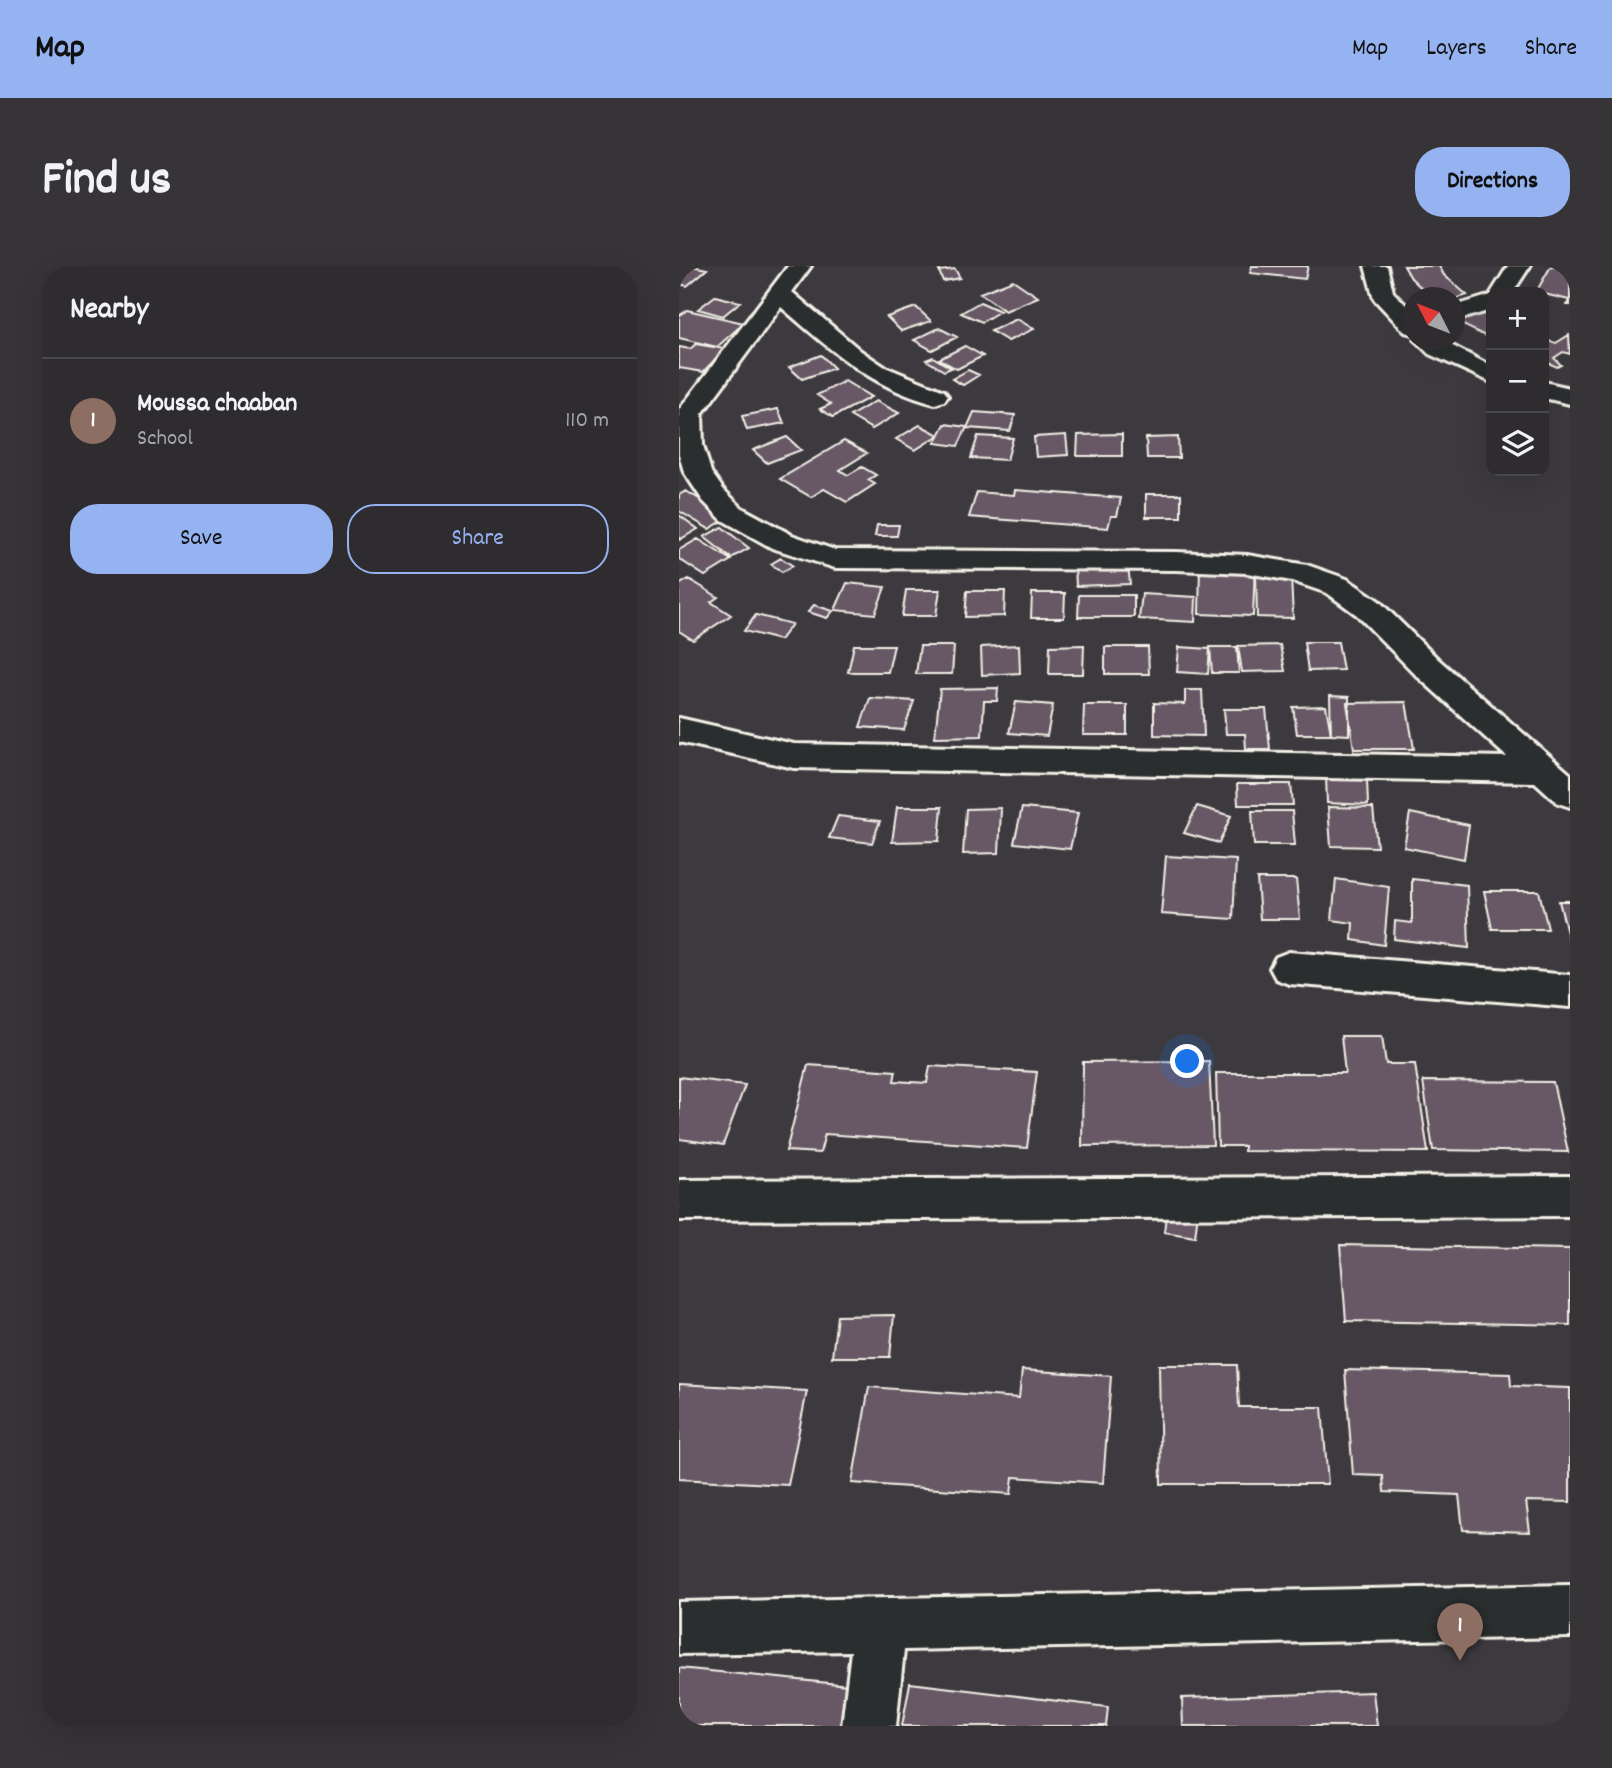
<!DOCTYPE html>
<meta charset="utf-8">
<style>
:root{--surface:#2e2c2f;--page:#363437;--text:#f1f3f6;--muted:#a7a7aa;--line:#49484b;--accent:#95b2f1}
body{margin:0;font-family:Dekko,sans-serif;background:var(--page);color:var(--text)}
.controls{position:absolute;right:21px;top:21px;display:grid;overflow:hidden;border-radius:14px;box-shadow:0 7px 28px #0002}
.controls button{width:63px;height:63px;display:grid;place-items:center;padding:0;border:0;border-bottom:2px solid var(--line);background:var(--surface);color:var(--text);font:35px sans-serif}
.compass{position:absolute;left:723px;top:21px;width:63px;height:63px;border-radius:50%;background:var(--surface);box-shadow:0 7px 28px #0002;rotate:312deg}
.you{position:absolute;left:509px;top:796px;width:24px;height:24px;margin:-18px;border:5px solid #fff;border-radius:50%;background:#1a73e8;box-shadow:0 0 0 10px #1a73e833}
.badge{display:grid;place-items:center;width:46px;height:46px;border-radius:50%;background:var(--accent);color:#fff;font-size:23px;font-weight:700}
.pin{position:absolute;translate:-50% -58px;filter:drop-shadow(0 2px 4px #0008)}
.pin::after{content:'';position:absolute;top:37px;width:24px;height:21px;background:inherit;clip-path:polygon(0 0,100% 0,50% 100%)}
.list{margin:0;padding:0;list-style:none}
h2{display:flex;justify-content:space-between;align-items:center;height:91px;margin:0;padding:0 28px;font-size:30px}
h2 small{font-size:23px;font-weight:400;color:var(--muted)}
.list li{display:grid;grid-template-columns:46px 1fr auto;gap:21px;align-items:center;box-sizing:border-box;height:126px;padding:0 28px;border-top:2px solid var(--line)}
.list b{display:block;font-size:26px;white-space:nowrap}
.list p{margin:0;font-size:23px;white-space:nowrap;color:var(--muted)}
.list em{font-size:23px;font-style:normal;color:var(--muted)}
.actions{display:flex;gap:14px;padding:21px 28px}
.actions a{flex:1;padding:16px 0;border:2px solid var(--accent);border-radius:28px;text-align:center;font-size:24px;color:var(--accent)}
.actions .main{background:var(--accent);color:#111}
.icon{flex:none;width:38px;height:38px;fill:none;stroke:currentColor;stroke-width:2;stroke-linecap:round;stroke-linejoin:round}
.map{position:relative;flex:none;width:891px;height:1460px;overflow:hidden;border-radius:28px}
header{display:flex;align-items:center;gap:42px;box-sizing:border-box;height:98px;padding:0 35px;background:var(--accent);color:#111}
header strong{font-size:33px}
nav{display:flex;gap:38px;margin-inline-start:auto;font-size:24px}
.intro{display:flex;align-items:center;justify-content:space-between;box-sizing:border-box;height:168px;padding:0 42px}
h1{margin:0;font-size:49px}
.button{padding:18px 32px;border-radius:28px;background:var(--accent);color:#111;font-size:24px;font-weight:700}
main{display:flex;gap:42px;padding:0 42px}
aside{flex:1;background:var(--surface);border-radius:28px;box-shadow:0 7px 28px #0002}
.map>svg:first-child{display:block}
.building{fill:#685966;stroke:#f4f1e8;stroke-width:2}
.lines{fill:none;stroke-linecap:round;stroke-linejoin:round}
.minor-casing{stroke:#f4f1e8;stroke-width:6}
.minor{fill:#2a2d2e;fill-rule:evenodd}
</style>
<header>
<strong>Map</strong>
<nav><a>Map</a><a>Layers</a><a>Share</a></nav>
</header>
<div class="intro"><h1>Find us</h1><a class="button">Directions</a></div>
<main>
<aside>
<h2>Nearby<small></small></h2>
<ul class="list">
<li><span class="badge" style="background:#8d6e63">1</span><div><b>Moussa chaaban</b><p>School</p></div><em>110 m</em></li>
</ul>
<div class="actions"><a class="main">Save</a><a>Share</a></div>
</aside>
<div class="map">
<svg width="891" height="1460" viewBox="0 0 891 1460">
<rect width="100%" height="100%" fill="#3d3a3f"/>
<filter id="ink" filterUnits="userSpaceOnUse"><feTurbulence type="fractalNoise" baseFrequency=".0143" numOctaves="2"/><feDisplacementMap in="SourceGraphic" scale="14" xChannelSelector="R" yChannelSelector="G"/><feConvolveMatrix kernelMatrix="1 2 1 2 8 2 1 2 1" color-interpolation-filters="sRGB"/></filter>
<g filter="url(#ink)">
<path class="building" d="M0,0H13L28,3L8,20L0,18Z
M573,0H629L626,13L571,7Z
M725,0H760L765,9L788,29L776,33L753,32L732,12Z
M872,0H891V39H888L890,34L857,26Z
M276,3L281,12L264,15L260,5Z
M334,14L359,31L326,45L301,27Z
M36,30L61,36L44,50L19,43Z
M301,36L321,45L303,56L282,47Z
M237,41L252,55L222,65L208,51Z
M797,42L812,49V73L776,55Z
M8,44L65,57L38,81L0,72V50Z
M338,53L355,63L329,75L312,65Z
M260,62L278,71L253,84L235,74Z
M890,69L891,88L884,86L875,92L882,99L878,101L865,95V74L877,77Z
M17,78L46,83L24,106L0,102V81L11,83Z
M286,80L304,90L278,103L260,93Z
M142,89L155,102L123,113L110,101Z
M254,91L272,102L265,105L247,94Z
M289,104L300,109L284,119L273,113Z
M166,115L192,131L154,151L141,143L152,138L138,129Z
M197,135L220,147L193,163L171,150Z
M99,143L105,157L68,164L63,150Z
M295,146L336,149L331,165L288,162Z
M266,158L288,161L279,180L256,177Z
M241,159L260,169L236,184L217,173Z
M443,168V190H398L399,169Z
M387,169L389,189L357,191L355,171Z
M299,170L334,172L328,194L292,192Z
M108,171L122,184L88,197L74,184Z
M499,171L500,192H468L467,172Z
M165,175L188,187L161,204L169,209L183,201L197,209L189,214L196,218L168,236L145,223L132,231L101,213Z
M336,224L442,232L438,250H432L429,262L290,251L298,226L335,229Z
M7,225L50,251L30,263L0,245V229Z
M467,228H502V251H467Z
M0,249L19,263L0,274Z
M198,259H220L218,270H196Z
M43,261L70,282L52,292L25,271Z
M19,273L52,294L26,310L0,293V284Z
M102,292L114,300L103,306L92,298Z
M521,298L576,300L574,350L520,348Z
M449,299L451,318L397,320L396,301Z
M577,309L612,310L614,352L578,351Z
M10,313L39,331L32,336L52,349L14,374L0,365V319Z
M168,317L206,321L196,348L156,344Z
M227,324H261L257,350H223Z
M288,325H326L325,350L286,351Z
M353,327H386L385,352H352Z
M463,328L517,331L516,356L460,353Z
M400,329H455V351H399Z
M135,339L154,345L148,352L129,346Z
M77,349L113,358L101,374L65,365Z
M625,376H659L664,404L629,405Z
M175,379H215L209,406H169Z
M340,379L341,407L303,409L302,381Z
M405,379L404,408H370L371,380Z
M601,379L606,405L563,406L559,380Z
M241,380H275L273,408H237Z
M426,381H469L470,408H426Z
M500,381L531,383L529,408L498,406Z
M531,381H558L560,407H533Z
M319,422L318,435H305L303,470L256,471L261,423Z
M506,424H523L525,470L475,469V437L506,438Z
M651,430L670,431V469L652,468Z
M191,432L235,435L225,464L181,461Z
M337,436L374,439L368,470L330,467Z
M727,436L735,483H675L668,437Z
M405,439H448V469H404Z
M647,440L652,468H618L614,441Z
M545,443H587L591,483H567L566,468H547Z
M647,511L688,513L689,539L648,537Z
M558,518H612L614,539H559Z
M518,540L552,550L540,577L505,567Z
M218,541H263L260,575L213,576Z
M649,541L694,542L698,581L652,580Z
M322,542L320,587L284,588L287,543Z
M343,542L399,547L391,583L335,577Z
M573,545H613L616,579H575Z
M731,547L790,559L785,593L725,581Z
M159,550L201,555L193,577L150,572Z
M487,590L557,594L554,653L482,648Z
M578,613H617L621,653H581Z
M657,613L710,621L705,679L673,674L674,657L653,654Z
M733,613L788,619L790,682L715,673L716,655L733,657Z
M805,625H860L869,663H813Z
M880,635H891V679Z
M662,770H703L707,798H736L749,886L565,885V880H539L537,807H666Z
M530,795L534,879L403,880L404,796Z
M129,799L217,805L215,815L248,817L251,800L358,806L348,882L146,868L141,887L107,885Z
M0,811L66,819L44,879L0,873Z
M744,815L874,816L889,886L754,884Z
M488,942L519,947L516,971L485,966Z
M661,979L891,983V1059L667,1055Z
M215,1049L211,1091H153L158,1050Z
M480,1099H558L560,1141H643L649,1218H482Z
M343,1104L432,1110L424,1217L334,1211L332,1228L173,1217L190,1121L340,1132Z
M666,1104L831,1108L832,1120L891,1122V1236L847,1235L851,1266L784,1264L780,1229L705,1226L704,1210L674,1209Z
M0,1118L128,1125L109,1219L0,1213Z
M0,1402L169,1419L161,1460H0Z
M231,1417L429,1441L427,1460H223Z
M694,1426L698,1460H504L503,1432Z"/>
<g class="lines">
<g class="minor-casing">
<path id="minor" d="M109,0H132L113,26L182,85L206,101L265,125L269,130L265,135L256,138C192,122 151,83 102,41L23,148L24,179L32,206L44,223L63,242L113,269L156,284L497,286L568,289L628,299L668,313L700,335L760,394L891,508V541L879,537L856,516L115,502L0,476V452L115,478L828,491L738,410L678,349L648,327L613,315L568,307L497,304L156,302L93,282L43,254L24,235L5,206L0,188V144Z
M686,0H708L714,26L734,46V68L726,66L695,33Z
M829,0H851L834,26L812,27Z
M812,29V44L776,55V40Z
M736,74H762L812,100V116L750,88Z
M865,116L891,122V138L865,132Z
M610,686L891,709V741L610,718L597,713L591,702L597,691Z
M891,910V950L0,954V914Z
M891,1319V1371L225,1384L217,1460H163L172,1385L0,1388V1336Z"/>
</g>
<use href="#minor" class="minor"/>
</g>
</g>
</svg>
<div class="controls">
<button>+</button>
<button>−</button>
<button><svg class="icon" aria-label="layers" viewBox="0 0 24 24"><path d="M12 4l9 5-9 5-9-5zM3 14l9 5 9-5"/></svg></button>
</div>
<svg class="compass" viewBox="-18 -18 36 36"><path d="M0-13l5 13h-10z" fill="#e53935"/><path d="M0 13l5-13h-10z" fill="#a7a7aa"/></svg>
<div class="you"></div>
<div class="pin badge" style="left:781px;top:1395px;background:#8d6e63">1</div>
</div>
</main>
